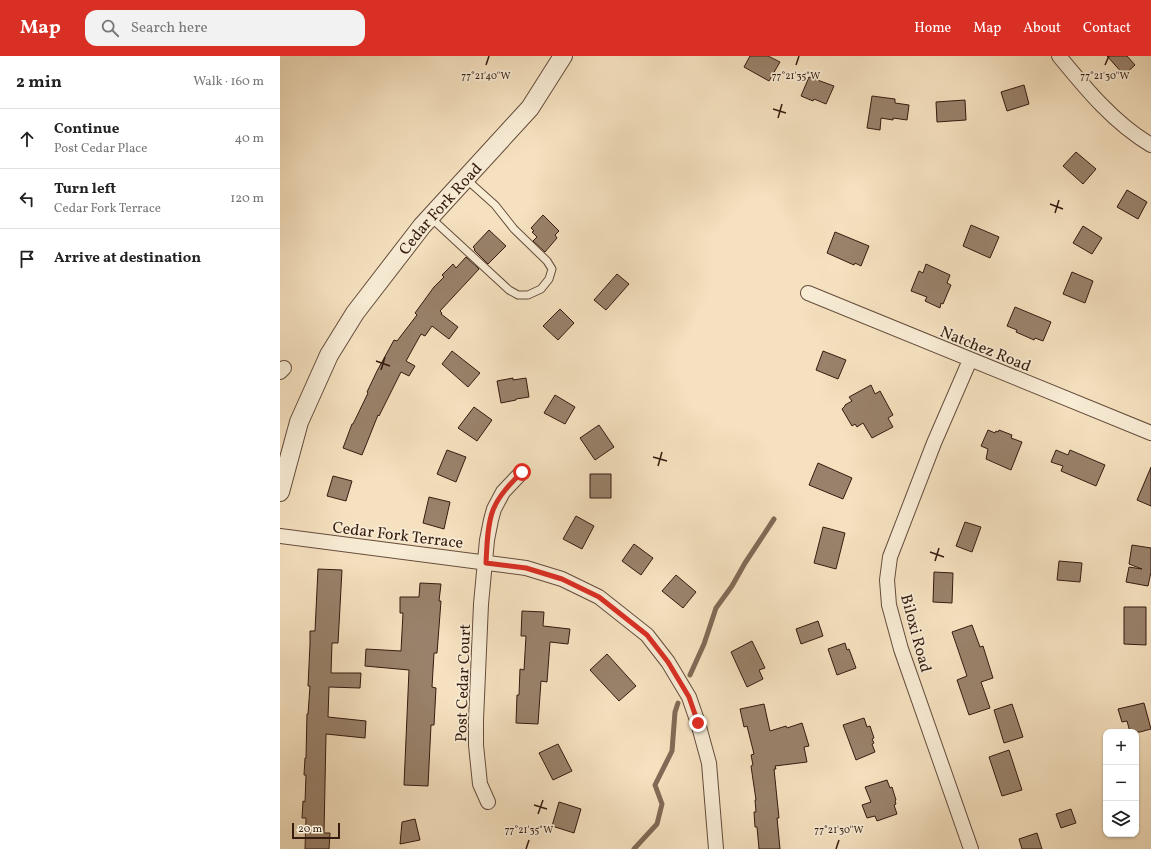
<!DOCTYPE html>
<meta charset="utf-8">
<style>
:root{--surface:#fff;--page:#f2f2f2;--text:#222;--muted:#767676;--line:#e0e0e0;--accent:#d93025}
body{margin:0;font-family:Vollkorn,serif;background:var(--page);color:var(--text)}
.controls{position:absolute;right:12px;bottom:12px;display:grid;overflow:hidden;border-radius:8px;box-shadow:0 1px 3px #0004}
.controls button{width:36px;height:36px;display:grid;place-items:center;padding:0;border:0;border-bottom:1px solid var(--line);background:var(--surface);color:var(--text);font:20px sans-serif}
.scale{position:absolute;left:12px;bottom:10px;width:48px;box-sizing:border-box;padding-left:4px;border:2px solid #351b10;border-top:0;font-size:11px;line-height:14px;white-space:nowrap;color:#351b10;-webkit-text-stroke:3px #f8ecd5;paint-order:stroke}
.stop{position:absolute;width:12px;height:12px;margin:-9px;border:3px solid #d93025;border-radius:50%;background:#fff}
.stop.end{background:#d93025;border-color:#fff;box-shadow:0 1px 4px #0008}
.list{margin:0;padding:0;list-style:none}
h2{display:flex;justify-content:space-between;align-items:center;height:52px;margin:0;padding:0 16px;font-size:17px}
h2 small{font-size:13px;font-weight:400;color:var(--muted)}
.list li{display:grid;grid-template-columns:26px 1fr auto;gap:12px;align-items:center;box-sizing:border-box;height:60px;padding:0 16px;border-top:1px solid var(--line)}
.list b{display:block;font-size:15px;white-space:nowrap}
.list p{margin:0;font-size:13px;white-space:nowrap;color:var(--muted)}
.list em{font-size:13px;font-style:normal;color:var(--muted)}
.icon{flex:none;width:22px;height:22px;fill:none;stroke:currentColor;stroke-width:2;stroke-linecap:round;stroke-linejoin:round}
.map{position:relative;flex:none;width:871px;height:793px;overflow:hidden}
header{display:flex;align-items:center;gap:24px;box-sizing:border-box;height:56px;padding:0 20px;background:var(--accent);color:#fff}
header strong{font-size:19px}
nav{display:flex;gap:22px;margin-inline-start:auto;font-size:14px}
.search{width:280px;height:36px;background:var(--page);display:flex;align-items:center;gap:10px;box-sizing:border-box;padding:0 14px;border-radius:12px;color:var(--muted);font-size:15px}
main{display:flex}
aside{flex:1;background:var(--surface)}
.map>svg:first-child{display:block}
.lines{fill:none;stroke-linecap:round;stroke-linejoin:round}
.stream{stroke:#816a56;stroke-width:5}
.building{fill:#99826b;stroke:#351b10}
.service-casing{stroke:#654c3c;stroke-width:9}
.minor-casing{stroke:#654c3c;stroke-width:16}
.tertiary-casing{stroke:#654c3c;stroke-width:20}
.service{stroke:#f8ecd5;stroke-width:7}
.minor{stroke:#f8ecd5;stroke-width:14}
.tertiary{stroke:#f8ecd5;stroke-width:18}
.route{stroke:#d93025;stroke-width:5}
.ticks{fill:none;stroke:#351b10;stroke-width:1.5}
.labels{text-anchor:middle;stroke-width:3.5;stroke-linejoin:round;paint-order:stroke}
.street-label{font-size:16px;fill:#351b10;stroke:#f8ecd5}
.ticks-label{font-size:10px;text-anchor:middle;fill:#351b10;stroke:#f8ecd5;stroke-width:3.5;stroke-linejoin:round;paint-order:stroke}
</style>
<header>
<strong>Map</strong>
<div class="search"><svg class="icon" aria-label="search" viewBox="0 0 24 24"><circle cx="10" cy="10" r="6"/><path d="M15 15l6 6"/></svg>Search here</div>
<nav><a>Home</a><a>Map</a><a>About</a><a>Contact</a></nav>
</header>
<main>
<aside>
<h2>2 min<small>Walk · 160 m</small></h2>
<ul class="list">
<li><svg class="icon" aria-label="ahead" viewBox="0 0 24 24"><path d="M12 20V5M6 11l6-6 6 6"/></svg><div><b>Continue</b><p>Post Cedar Place</p></div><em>40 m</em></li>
<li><svg class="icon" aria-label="left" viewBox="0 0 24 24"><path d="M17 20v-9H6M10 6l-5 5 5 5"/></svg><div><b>Turn left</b><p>Cedar Fork Terrace</p></div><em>120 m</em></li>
<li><svg class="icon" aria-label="arrive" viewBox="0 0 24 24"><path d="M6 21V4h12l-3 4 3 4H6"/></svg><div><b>Arrive at destination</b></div></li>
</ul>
</aside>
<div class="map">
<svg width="871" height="793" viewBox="0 0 871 793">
<rect width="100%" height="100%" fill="#f5e1bf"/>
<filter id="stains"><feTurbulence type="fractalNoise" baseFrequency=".005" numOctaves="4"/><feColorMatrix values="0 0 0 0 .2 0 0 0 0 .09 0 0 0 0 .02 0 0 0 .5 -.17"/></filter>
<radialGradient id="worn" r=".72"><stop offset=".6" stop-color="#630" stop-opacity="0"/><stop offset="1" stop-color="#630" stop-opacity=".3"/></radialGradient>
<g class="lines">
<path class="stream" d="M410,619L424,588L436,552L452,530L465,507L494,463
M354,793L377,768L382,748L375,729L392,695L395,656L398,647"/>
</g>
<path class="building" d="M470,0H488L500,6L489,25L464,11Z
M827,0H847L855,9L844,19Z
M529,21L554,30L546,48L534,43L533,45L521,40Z
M744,29L749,48L727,55L721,36Z
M592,40L615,43V47L629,49L627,64L613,62V64L601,62L600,74L587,72Z
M685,44L686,64L657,66L656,46Z
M796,96L816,113L803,128L783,110Z
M847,134L867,146L858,163L837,151Z
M263,159L279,175L275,179L277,182L265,196L253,185L257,181L252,176L254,175L251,172Z
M691,169L719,181L710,202L683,190Z
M803,170L822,182L812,198L793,187Z
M209,174L226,190L208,208L194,194L195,193L193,191Z
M555,176L589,190L581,210L575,207L574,209L547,197Z
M186,201L199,213L160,255L162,257L161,258L178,271L169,283L152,270L145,280L141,278L126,305L135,310L129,320L121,316L99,360L98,359L82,399L63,392L72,368H73L88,337L87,336L97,315L114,284L117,285L137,259L135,257L154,231L164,221L162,219L173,208L176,212Z
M646,208L670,219L667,227L671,229L663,248L661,247L660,252L645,245L647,241L631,235L639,215L643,217Z
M792,216L813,225L805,247L783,238Z
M337,218L349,228L326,254L314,244Z
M735,251L771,266L763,285L755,282L754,284L736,276L737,274L727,270Z
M280,253L294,267L278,284L263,270Z
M172,295L200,317L188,331L162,308Z
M543,295L566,304L558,323L536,314Z
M233,322V324L246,322L249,341L236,343V344L221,347L217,325Z
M591,329L595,338L600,335L613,359L608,362L613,371L592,382L583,367L577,371L575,368L572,370L562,353L565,350V349L572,345L569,341Z
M275,339L295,351L285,368L264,357Z
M194,351L212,364L197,385L178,372Z
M319,369L334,391L315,404L300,382Z
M708,374L715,377L716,375L718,376L719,374L732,379L731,382L742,386L731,414L706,403L708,393L701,390Z
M167,394L186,401L176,426L157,418Z
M776,394L788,399L790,394L825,409L816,430L781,415L783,410L771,406Z
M538,407L572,422L563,443L529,429Z
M871,411V450L857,444Z
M310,418H331V442H310Z
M53,420L72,425L66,445L47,440Z
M149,441L170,446L164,473L143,467Z
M296,460L314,470L302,493L283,483Z
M685,466L701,471L692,496L676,490Z
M543,471L565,477L556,513L534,507Z
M354,488L373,502L361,519L342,505Z
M852,489L871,492V516L868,530L846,526L849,511L862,513L849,508Z
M779,505L802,507L800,526L777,524Z
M38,513L62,514L58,587H52L51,617H81L80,632L49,631L48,661L86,665L85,682L46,678L44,777H50L49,793H25L26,762H22L23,745L25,746L26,719H24L25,702H26L27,658H28L30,630H28L30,588V575H35Z
M654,516L673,517L672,547L653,546Z
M396,519L416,536L403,552L382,535Z
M140,527L161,528L159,545H161L157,597H154L152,631L156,632L154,669H151L148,730L124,729L129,614L85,610L86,593L121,595L123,557H120V541H139Z
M844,551H866V589L844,588Z
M242,555L264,556L263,570L290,573L288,588L270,586L267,626L261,625L258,668L236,667L237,639H239L240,613L244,614L246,580H241Z
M538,565L543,580L521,588L516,573Z
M692,569L700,591L703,590L713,622L701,626L710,652L689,659L677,624L687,620L672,576Z
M472,585L485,612L479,614L483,623L467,631L451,596Z
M565,587L567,594L569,593L576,612L557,619L548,593Z
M327,598L356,630L339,645L310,614Z
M864,647L871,673L860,676H850L847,665L842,666L838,653Z
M484,648L490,675L506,670L507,672L522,667L529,690L524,691L527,706L495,710L496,713H494L499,762H497L500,793H479L477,771H475L474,756H476L475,744H476L471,710L473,709L471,699L474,698L467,670L464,671L460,653Z
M732,648L743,681L724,687L714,654Z
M584,662L587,671L590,670L594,682L592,683L594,687L592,688L595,696L576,704L563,669Z
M278,688L292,715L273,724L259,697Z
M729,694L742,734L722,740L709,701Z
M607,724L610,732L612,731L616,744L615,745L616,748L614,749L617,758L597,765L595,760L587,762L582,749L591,746L585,731Z
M279,746L301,753L294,777L272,770Z
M791,753L796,767L781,772L776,758Z
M135,763L140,784L120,788L122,766Z
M757,777L762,793H742L739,783Z"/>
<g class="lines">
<g class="service-casing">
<path id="service" d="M151,162L229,234L238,239H248L261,233L269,223L272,213L267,205L234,173L215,149L186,123"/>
</g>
<g class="minor-casing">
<path id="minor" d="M779,0C806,33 834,67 871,89
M528,237L871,377
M690,304L654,387L610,501L607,524L609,549L621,593L691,793
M0,316L4,312
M0,480L246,512L282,523L319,541L367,579L388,606L409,641L418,667L429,707L436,793
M208,746L200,728L196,689V664L201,548L207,484L211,464L214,453L223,436L242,416"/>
</g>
<g class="tertiary-casing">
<g id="tertiary">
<path id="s1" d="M0,436L19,366L49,299L75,257L142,170L250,52L283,0"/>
</g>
</g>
<use href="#service" class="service"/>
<use href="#minor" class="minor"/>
<use href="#tertiary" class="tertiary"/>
</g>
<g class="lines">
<path class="route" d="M242,416C231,427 219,439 213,454C207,470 207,490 206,507L246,512L282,523L319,541L367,579L388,606L409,641L418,667"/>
</g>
<path class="ticks" d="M206,9L209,0M516,9L519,0M825,9L829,0M493,53L506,57M498,62L502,48M770,148L783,153M775,157L779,144M96,305L110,310M101,314L105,301M373,401L387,405M378,410L382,396M650,496L664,501M655,505L659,492M254,749L267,753M258,758L263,744M246,793L249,784M556,793L559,784"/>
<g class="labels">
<g class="street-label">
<text dy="6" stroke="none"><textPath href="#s1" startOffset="330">Cedar Fork Road</textPath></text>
<text transform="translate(706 292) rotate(22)" y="6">Natchez Road</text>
<text transform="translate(118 478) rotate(7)" y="6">Cedar Fork Terrace</text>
<text transform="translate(637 577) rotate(75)" y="6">Biloxi Road</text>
<text transform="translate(182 627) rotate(-88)" y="6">Post Cedar Court</text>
</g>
</g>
<g class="ticks-label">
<text x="516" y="23">77°21'35"W</text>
<text x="825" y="23">77°21'30"W</text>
<text x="206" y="23">77°21'40"W</text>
<text x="249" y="777">77°21'35"W</text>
<text x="559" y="777">77°21'30"W</text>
</g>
<rect width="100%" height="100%" filter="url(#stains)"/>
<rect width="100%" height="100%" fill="url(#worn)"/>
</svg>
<div class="controls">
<button>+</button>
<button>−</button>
<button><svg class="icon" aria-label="layers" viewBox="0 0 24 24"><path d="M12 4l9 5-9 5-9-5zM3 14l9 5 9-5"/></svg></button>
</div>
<div class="scale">20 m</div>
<div class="stop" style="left:242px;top:416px"></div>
<div class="stop end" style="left:418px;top:667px"></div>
</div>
</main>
